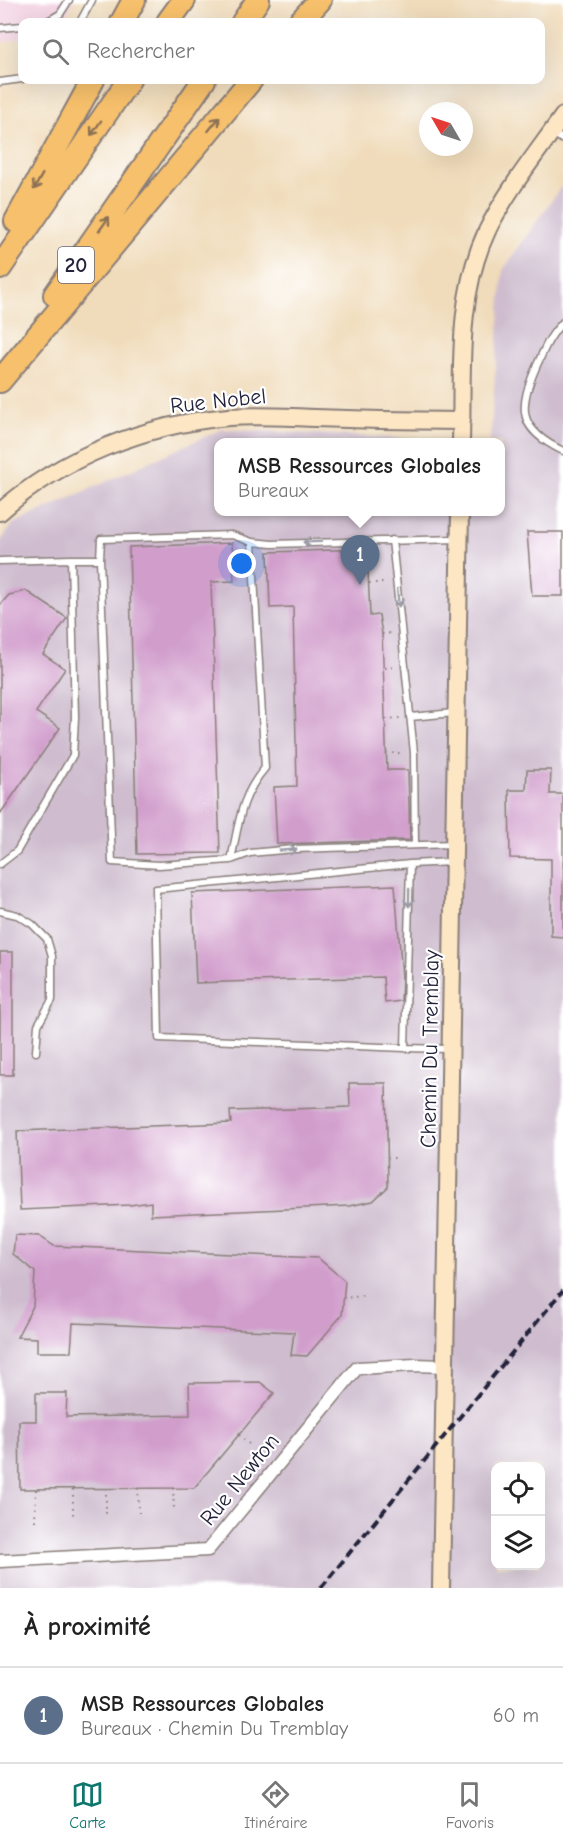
<!DOCTYPE html>
<html lang="fr">
<meta charset="utf-8">
<style>
:root{--surface:#fff;--page:#f6f6f6;--text:#222;--muted:#767676;--line:#e0e0e0;--accent:#0f766e}
body{margin:0;font-family:"Comic Neue",sans-serif;background:var(--page);color:var(--text)}
.controls{position:absolute;right:18px;bottom:18px;display:grid;overflow:hidden;border-radius:12px;box-shadow:0 6px 24px #0002}
.controls button{width:54px;height:54px;display:grid;place-items:center;padding:0;border:0;border-bottom:2px solid var(--line);background:var(--surface);color:var(--text);font:30px sans-serif}
.compass{position:absolute;left:419px;top:102px;width:54px;height:54px;border-radius:50%;background:var(--surface);box-shadow:0 6px 24px #0002;rotate:309deg}
.you{position:absolute;left:242px;top:564px;width:21px;height:21px;margin:-15px;border:4px solid #fff;border-radius:50%;background:#1a73e8;box-shadow:0 0 0 9px #1a73e833}
.badge{display:grid;place-items:center;width:39px;height:39px;border-radius:50%;background:var(--accent);color:#fff;font-size:20px;font-weight:700}
.pin{position:absolute;translate:-50% -50px;filter:drop-shadow(0 2px 3px #0008)}
.pin::after{content:'';position:absolute;top:32px;width:21px;height:18px;background:inherit;clip-path:polygon(0 0,100% 0,50% 100%)}
.popup{position:absolute;left:214px;top:438px;width:291px;height:78px;box-sizing:border-box;display:grid;place-content:center;border-radius:12px;background:var(--surface);filter:drop-shadow(0 2px 4px #0005);font-size:20px;white-space:nowrap;color:var(--muted)}
.popup b{font-size:22px;color:var(--text)}
.popup::after{content:'';position:absolute;left:50%;top:100%;margin-left:-12px;border:12px solid transparent;border-top-color:var(--surface)}
.list{margin:0;padding:0;list-style:none}
h2{display:flex;justify-content:space-between;align-items:center;height:78px;margin:0;padding:0 24px;font-size:26px}
h2 small{font-size:20px;font-weight:400;color:var(--muted)}
.list li{display:grid;grid-template-columns:39px 1fr auto;gap:18px;align-items:center;box-sizing:border-box;height:96px;padding:0 24px;border-top:2px solid var(--line)}
.list b{display:block;font-size:22px;white-space:nowrap}
.list p{margin:0;font-size:20px;white-space:nowrap;color:var(--muted)}
.list em{font-size:20px;font-style:normal;color:var(--muted)}
.icon{flex:none;width:33px;height:33px;fill:none;stroke:currentColor;stroke-width:2;stroke-linecap:round;stroke-linejoin:round}
.map{position:relative;flex:none;width:563px;height:1588px;overflow:hidden}
.search{position:absolute;background:var(--surface);box-shadow:0 6px 24px #0002;left:18px;right:18px;top:18px;height:66px;display:flex;align-items:center;gap:15px;box-sizing:border-box;padding:0 21px;border-radius:12px;color:var(--muted);font-size:22px}
.sheet{height:174px;background:var(--surface)}
nav{display:flex;justify-content:space-around;align-items:center;box-sizing:border-box;height:84px;border-top:2px solid var(--line);background:var(--surface);font-size:16px;color:var(--muted)}
nav a{display:grid;justify-items:center;gap:3px}
nav .on{color:var(--accent)}
.map>svg:first-child{display:block}
.built{fill:#f3cfe0}
.industrial{fill:#cfbdcf;fill-rule:evenodd}
.building{fill:#d19ecc}
.lines{fill:none;stroke-linecap:round;stroke-linejoin:round}
.lane-casing{stroke:#897e7a;stroke-width:9}
.street-casing{stroke:#897e7a;stroke-width:15}
.secondary-casing{stroke:#897e7a;stroke-width:20}
.highway-casing{stroke:#897e7a;stroke-width:26}
.path{stroke:#897e7a;stroke-width:2;stroke-dasharray:1.5 4.5;stroke-linecap:butt}
.lane{stroke:#fff;stroke-width:6}
.street{stroke:#fff;stroke-width:12}
.secondary{stroke:#fce6c4;stroke-width:16}
.highway{stroke:#f7c06c;stroke-width:22}
.rail{stroke:#22223b;stroke-width:4;stroke-dasharray:9 4.5;stroke-linecap:butt}
.oneway{stroke:#8c7154}
.oneway2{stroke:#9c9ca7}
.labels{text-anchor:middle;stroke-width:4.5;stroke-linejoin:round;paint-order:stroke}
.shield{fill:#fff;stroke:#646476;stroke-width:1.5}
.shield-label{font-size:21px;font-weight:bold;fill:#22223b}
.street-label{font-size:22px;fill:#22223b;stroke:#fff}
</style>
<div class="map">
<svg width="563" height="1588" viewBox="0 0 563 1588">
<rect width="100%" height="100%" fill="#fff"/>
<filter id="ink" filterUnits="userSpaceOnUse"><feTurbulence type="fractalNoise" baseFrequency=".0167" numOctaves="2"/><feDisplacementMap in="SourceGraphic" scale="12" xChannelSelector="R" yChannelSelector="G"/><feConvolveMatrix kernelMatrix="1 2 1 2 8 2 1 2 1" color-interpolation-filters="sRGB"/></filter>
<filter id="wash" filterUnits="userSpaceOnUse"><feTurbulence type="fractalNoise" baseFrequency=".008" numOctaves="4" result="noise"/><feDisplacementMap in="SourceGraphic" scale="24" xChannelSelector="R" yChannelSelector="G"/><feGaussianBlur stdDeviation="1.35" result="paint"/><feColorMatrix in="noise" values="0 0 0 0 0 0 0 0 0 0 0 0 0 0 0 0 0 1.4 0 .05"/><feComposite in="paint" operator="in"/></filter>
<g filter="url(#wash)">
<rect width="100%" height="100%" fill="#f0dbba"/>
<path class="built" d="M0,0H74L67,14L60,22H22V39L0,43Z"/>
<path class="industrial" d="M563,184V1588H0V542L13,524L222,429L465,442H219V512H501V442H490L503,270ZM496,1466H540V1566H496Z"/>
<g id="blocks">
<path class="building" d="M527,532H563V596H532Z
M232,543L234,581L211,582L220,853L137,854L129,547Z
M367,549L370,616L379,615L382,634L387,770H408L410,840L277,844L274,787L297,786L293,607L270,608L268,552Z
M26,591L67,618L43,654L65,669L36,712L60,728L0,814V605L9,595Z
M527,770H551L550,794H563V937L551,936V859L510,858L509,790H526Z
M395,885L402,977L401,1001L385,1003L383,977L196,983L192,893Z
M0,952H13V1075H0Z
M349,1083H386L388,1187L373,1201L349,1206L151,1215V1202L130,1205L20,1210L17,1131L231,1123L230,1111L350,1107Z
M15,1235L39,1236L54,1246L318,1258L345,1281L342,1315L307,1356L291,1355L294,1332L73,1323L71,1352H37V1338L17,1337L33,1306L35,1272L13,1254Z
M260,1382L274,1393L194,1488L20,1489L19,1421H36V1393H67L66,1417L190,1415L189,1383Z"/>
</g>
</g>
<g filter="url(#ink)">
<use href="#blocks" fill-opacity="0" stroke="#897e7a" stroke-width="1.5"/>
<g class="lines">
<g class="lane-casing">
<path id="lane" d="M46,22L60,14L69,0
M80,22L92,0
M0,28L22,26
M0,82L22,79
M552,132L563,140
M563,322C549,336 545,348 537,365C518,408 517,429 563,451
M392,540L414,753L415,845
M252,542L272,544L458,539
M71,559H100L112,862L159,865L231,860C239,823 240,797 265,768L252,542L232,535L101,539L100,559
M0,561L71,559L75,717L73,755L17,851L0,864
M410,717L454,713
M231,860L250,853L294,849L454,844
M0,911L17,915L32,924L47,939L52,956V1000L38,1025L36,1052
M405,1048L159,1038L156,889L410,864
M450,1049L405,1048L410,864L452,862"/>
</g>
<g class="street-casing">
<path id="street" d="M0,1561L208,1550L357,1368L415,1365L444,1366"/>
</g>
<g class="secondary-casing">
<path id="secondary" d="M461,442C463,371 456,297 487,231C507,190 537,153 563,116
M0,512C61,457 147,424 229,417C258,415 287,417 315,418C364,420 413,421 462,421
M441,1588L460,512"/>
</g>
<g class="highway-casing">
<path id="highway" d="M122,22L134,0
M168,22L184,0
M243,22L258,0
M300,22L320,0
M16,221L93,80
M0,268L129,80
M55,295L204,80
M0,381L251,80"/>
</g>
<path class="path" d="M369,583H387
M382,634L393,633
M385,668L396,667
M386,719L401,718
M386,753H404
M387,1158H397
M343,1298L363,1296
M239,1435L249,1444
M106,1488V1515
M138,1488L139,1513
M173,1488L174,1510
M73,1489V1518
M35,1521L36,1489"/>
<use href="#lane" class="lane"/>
<use href="#street" class="street"/>
<use href="#secondary" class="secondary"/>
<use href="#highway" class="highway"/>
<path class="rail" d="M321,1588L563,1290"/>
</g>
<defs><path id="oneway-shaft" d="M-6 0H5M1.5-3L5.5 0L1.5 3" fill="none" stroke-width="1.6" stroke-linecap="round" stroke-linejoin="round" transform="scale(1.5)"/></defs>
<g class="oneway">
<use href="#oneway-shaft" transform="translate(214 124) rotate(-51)"/>
<use href="#oneway-shaft" transform="translate(96 128) rotate(125)"/>
<use href="#oneway-shaft" transform="translate(38 182) rotate(119)"/>
<use href="#oneway-shaft" transform="translate(104 224) rotate(-55)"/>
</g>
<g class="oneway2">
<use href="#oneway-shaft" transform="translate(312 542) rotate(178)"/>
<use href="#oneway-shaft" transform="translate(398 598) rotate(84)"/>
<use href="#oneway-shaft" transform="translate(288 850) rotate(-4)"/>
<use href="#oneway-shaft" transform="translate(409 898) rotate(91)"/>
</g>
</g>
<g class="labels">
<rect class="shield" x="58" y="247" width="36" height="36" rx="4.5"/>
<g class="shield-label">
<text x="76" y="272">20</text>
</g>
<g class="street-label">
<text transform="translate(218 400) rotate(-6)" y="8">Rue Nobel</text>
<text transform="translate(429 1049) rotate(-89)" y="8">Chemin Du Tremblay</text>
<text transform="translate(239 1479) rotate(-51)" y="8">Rue Newton</text>
</g>
</g>
</svg>
<div class="controls">
<button><svg class="icon" aria-label="locate" viewBox="0 0 24 24"><circle cx="12" cy="12" r="6"/><path d="M12 2v4M12 18v4M2 12h4M18 12h4"/></svg></button>
<button><svg class="icon" aria-label="layers" viewBox="0 0 24 24"><path d="M12 4l9 5-9 5-9-5zM3 14l9 5 9-5"/></svg></button>
</div>
<svg class="compass" viewBox="-18 -18 36 36"><path d="M0-13l5 13h-10z" fill="#e53935"/><path d="M0 13l5-13h-10z" fill="#767676"/></svg>
<div class="you"></div>
<div class="pin badge" style="left:360px;top:585px;background:#5c6f8a">1</div>
<div class="popup"><b>MSB Ressources Globales</b>Bureaux</div>
<div class="search"><svg class="icon" aria-label="search" viewBox="0 0 24 24"><circle cx="10" cy="10" r="6"/><path d="M15 15l6 6"/></svg>Rechercher</div>
</div>
<section class="sheet">
<h2>À proximité<small></small></h2>
<ul class="list">
<li><span class="badge" style="background:#5c6f8a">1</span><div><b>MSB Ressources Globales</b><p>Bureaux · Chemin Du Tremblay</p></div><em>60 m</em></li>
</ul>
</section>
<nav>
<a class="on"><svg class="icon" aria-label="map" viewBox="0 0 24 24"><path d="M3 6l6-2 6 2 6-2v14l-6 2-6-2-6 2zM9 4v14M15 6v14"/></svg>Carte</a>
<a><svg class="icon" aria-label="directions" viewBox="0 0 24 24"><path d="M12 3l9 9-9 9-9-9zM9 14v-3h6M13 9l2 2-2 2"/></svg>Itinéraire</a>
<a><svg class="icon" aria-label="saved" viewBox="0 0 24 24"><path d="M7 4h10v16l-5-4-5 4z"/></svg>Favoris</a>
</nav>
